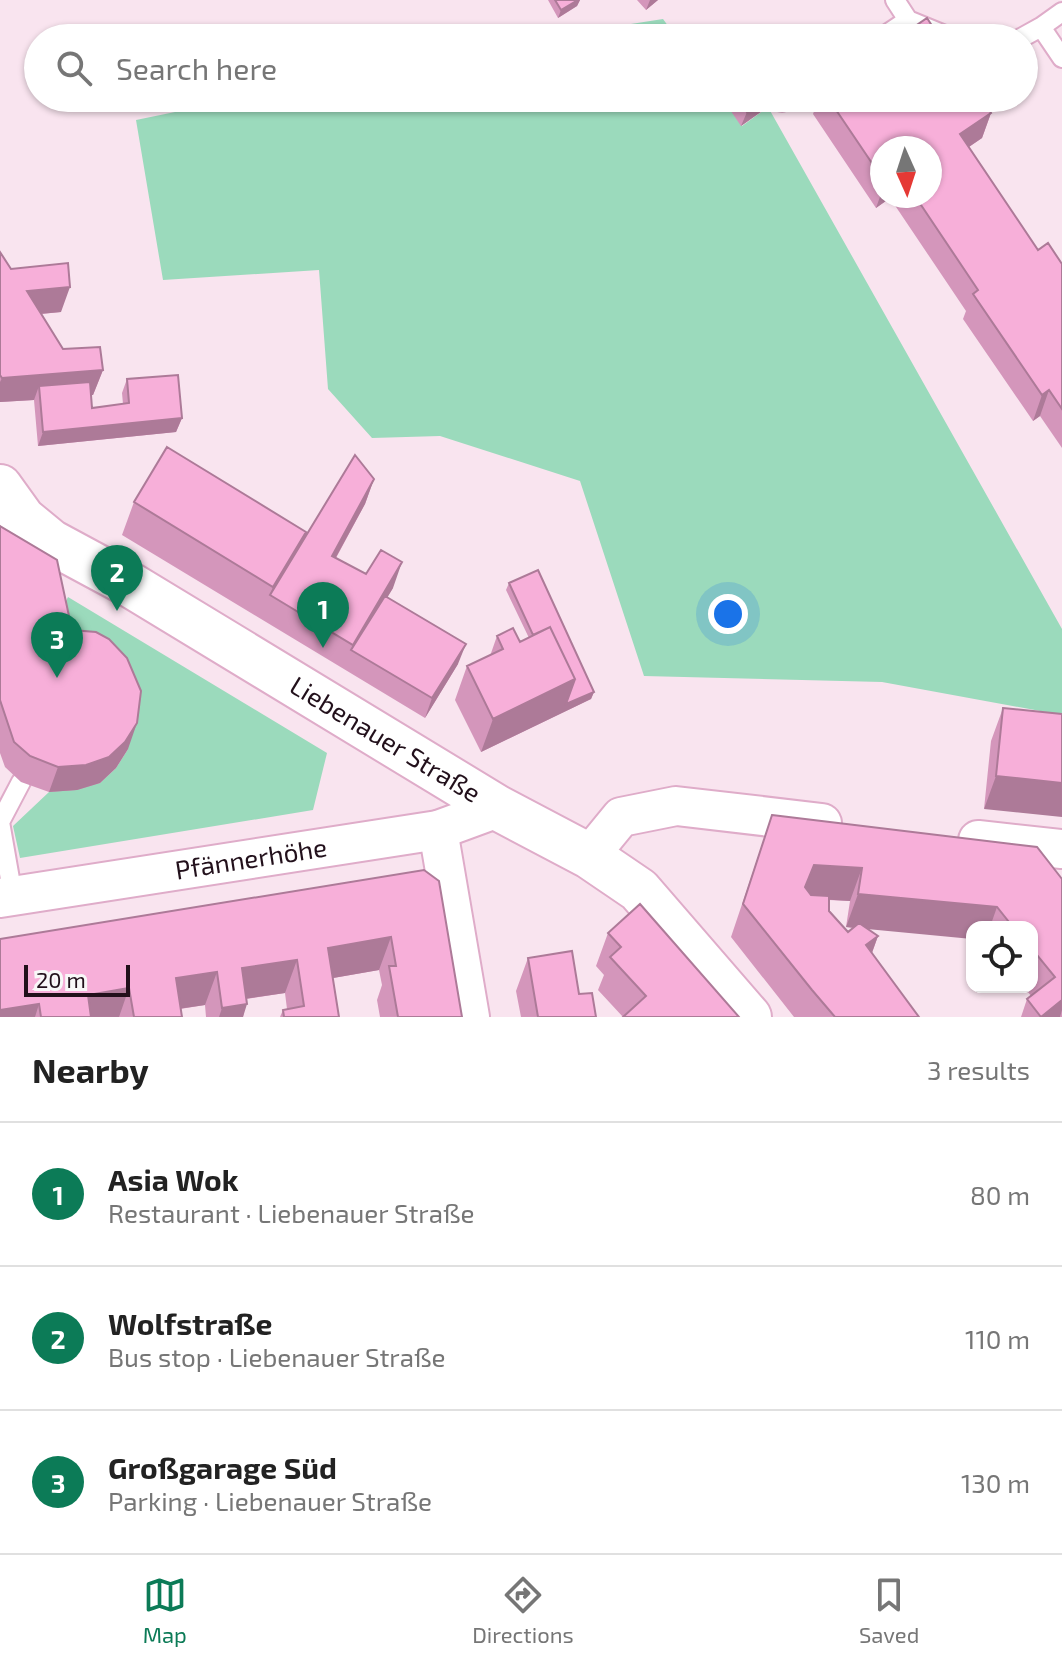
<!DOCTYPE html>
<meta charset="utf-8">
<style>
:root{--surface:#fff;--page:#f2f2f2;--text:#222;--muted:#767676;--line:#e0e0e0;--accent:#0c7b57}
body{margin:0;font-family:"Exo 2",sans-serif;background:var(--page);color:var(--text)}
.controls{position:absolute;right:24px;bottom:24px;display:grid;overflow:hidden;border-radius:16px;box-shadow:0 2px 6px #0004}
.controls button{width:72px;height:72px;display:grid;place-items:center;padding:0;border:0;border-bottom:2px solid var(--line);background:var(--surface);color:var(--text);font:40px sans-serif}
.compass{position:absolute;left:870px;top:136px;width:72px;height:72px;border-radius:50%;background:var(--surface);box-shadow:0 2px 6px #0004;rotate:177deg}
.scale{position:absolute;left:24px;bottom:20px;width:106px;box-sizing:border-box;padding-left:8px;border:4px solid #22101b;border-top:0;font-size:22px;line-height:28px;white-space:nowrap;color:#22101b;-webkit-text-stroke:6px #f8f8f8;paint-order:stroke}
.you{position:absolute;left:728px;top:614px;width:28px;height:28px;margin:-20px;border:6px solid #fff;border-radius:50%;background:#1a73e8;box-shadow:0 0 0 12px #1a73e833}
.badge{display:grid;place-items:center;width:52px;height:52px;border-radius:50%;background:var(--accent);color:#fff;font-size:26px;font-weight:700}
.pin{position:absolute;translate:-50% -66px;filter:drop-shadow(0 2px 4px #0008)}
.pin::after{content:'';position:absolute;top:42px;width:28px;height:24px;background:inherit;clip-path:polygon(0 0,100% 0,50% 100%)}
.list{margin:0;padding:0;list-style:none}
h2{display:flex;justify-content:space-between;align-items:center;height:104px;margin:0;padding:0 32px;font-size:34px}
h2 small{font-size:26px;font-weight:400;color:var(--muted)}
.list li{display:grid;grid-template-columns:52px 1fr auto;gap:24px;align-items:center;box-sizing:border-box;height:144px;padding:0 32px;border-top:2px solid var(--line)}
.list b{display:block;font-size:30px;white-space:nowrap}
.list p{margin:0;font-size:26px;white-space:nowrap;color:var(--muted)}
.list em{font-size:26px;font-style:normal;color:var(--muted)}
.icon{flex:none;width:44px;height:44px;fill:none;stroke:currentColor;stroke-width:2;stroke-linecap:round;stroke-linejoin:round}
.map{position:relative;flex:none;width:1062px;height:1017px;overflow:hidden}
.search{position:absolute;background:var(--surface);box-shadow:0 2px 6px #0004;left:24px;right:24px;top:24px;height:88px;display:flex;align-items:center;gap:20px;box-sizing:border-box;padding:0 28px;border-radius:44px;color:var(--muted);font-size:30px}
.sheet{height:536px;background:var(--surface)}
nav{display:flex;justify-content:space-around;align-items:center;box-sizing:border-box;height:112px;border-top:2px solid var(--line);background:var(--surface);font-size:22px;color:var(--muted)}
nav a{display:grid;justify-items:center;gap:4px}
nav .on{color:var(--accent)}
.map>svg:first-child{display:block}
.green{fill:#9bdabc}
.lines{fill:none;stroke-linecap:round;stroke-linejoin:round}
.lane-casing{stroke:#dfacc9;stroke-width:22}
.street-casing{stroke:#dfacc9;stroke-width:42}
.secondary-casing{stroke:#dfacc9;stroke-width:48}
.lane{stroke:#fff;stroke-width:18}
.street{stroke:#fff;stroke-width:38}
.secondary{stroke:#fff;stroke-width:44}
.wall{fill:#d496bb;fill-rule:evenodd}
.shaded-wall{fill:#ad7a98}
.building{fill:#f7afd9;stroke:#ad7a98;stroke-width:2}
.labels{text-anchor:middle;stroke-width:8;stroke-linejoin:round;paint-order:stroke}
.street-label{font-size:26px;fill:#22101b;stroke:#f8f8f8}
</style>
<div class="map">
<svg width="1062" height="1017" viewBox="0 0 1062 1017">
<rect width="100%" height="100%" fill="#f9e4ef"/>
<path class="green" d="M663,19L677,38H541Z
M243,98H722L742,126L768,107L1062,629V715L882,682L644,676L580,481L440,436L372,438L328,389L319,270L163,280L136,120Z
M68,597L327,753L313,810L20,858L13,826L49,792L100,783L116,768L128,749L74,656L63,607Z"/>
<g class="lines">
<g class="lane-casing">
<path id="lane" d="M895,0L908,20L952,38
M1041,27L1062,12
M881,38L908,20
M1021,38L1041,27L1062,58
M782,102L789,98
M13,896L0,822L21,782"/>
</g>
<g class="street-casing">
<g id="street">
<path d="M438,830L470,1017"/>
<path d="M978,840L1062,849"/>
<path d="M589,856L621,817L676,806L822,823"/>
<path id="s1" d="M0,898L438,830L498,808"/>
</g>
</g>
<g class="secondary-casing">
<g id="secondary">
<path id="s2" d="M0,487L23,519L51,542L129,584L498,808L589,856L639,890L749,1017"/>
</g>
</g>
<use href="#lane" class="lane"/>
<use href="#street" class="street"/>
<use href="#secondary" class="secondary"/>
</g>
<path class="wall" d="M548,0H580L577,6L558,18Z
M637,0H658L646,10Z
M722,98H771L768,107L741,126Z
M819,98H981L991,113L982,138L969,147L1038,250L1062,264V448L1040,416L1033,421L963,319L966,311L890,198L876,208L813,114ZM882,148L930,196H882Z
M0,252L11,269L61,312L41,314L63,349L103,370L93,395H91L92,408L123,404L122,393L127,379L182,418L176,432L38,446L34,400L0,402Z
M374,479L365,504L336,558L393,588L387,597L458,664L425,718L122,535L134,502L302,543Z
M0,526L72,630L128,749L116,768L100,783L77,790L49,792L21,782L5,767L0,753Z
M509,583L594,692L591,699L481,752L455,700L467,666L490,656L497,636L520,642L529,638L506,590Z
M1003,708L1062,714L984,809L991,741Z
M772,815L1062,879V1017H1021L1027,999L1031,996L1024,987H1032V927L868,929L878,936L872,953L919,1017H794L731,937ZM829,900L850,901L846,927L854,928L848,932L829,911Z
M424,870L462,1017H380L377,1000L382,985L379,970L333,978L339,1017H280L283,1010L287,1009L285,993L246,999L243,1017H206L205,1005L180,1009L182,1017H0Z
M608,933L739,1017H623L598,990L604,975L596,966Z
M528,958L579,994L596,1017H521L516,991Z"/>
<path class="shaded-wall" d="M578,0H580L577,6L558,18L561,10Z
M650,0H658L646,10Z
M766,98H771L768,107L741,126L747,112Z
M991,113L982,138L951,159L960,134Z
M882,191V196H891L890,198L876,208Z
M70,287L61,312L18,316L27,291Z
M103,370L93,395L40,399L39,386L34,400L0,402V382L2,378Z
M1049,390L1040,416L1033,421L1042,395Z
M182,418L176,432L38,446L43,432Z
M374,479L365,504L323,581L332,556Z
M306,532L294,565L270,595L273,587Z
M402,562L393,588L355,652L351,650L353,645Z
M466,644L458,664L425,718L432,698Z
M575,679L594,692L591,699L481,752L493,719Z
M137,723L128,749L116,768L100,783L77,790L49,792L58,767Z
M996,776L1062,783V817L984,809Z
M814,865L862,868L850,901L802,898L793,920Z
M858,894L997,907L990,927H972V939L846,927Z
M878,936L866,969V945Z
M391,937L379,970L316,981L328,948Z
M297,960L285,993L230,1001L242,968Z
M217,972L205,1005L164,1011L176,978Z
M129,988L119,1017H80L88,995Z
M1062,1000V1010L1060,1017H1041Z
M39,1004L35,1017H0V1010Z
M247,1004L243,1017H219L222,1008Z"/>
<path class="building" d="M555,0H578L561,10Z
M927,18L940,38H898Z
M737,98H766L747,112Z
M828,98H981L991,113L960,134L1038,250L1048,243L1062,264V409L1049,390L1042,395L973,294L978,290L915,196H930V148H882V178Z
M0,252L11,269L68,263L70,287L27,291L63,349L100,347L103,370L2,378L0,375Z
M178,375L182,418L43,432L39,386L90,382L92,408L129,403L127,379Z
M167,447L306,532L273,587L134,502Z
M355,455L374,479L332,556L366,574L381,550L402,562L353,645L270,595Z
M0,526L57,560L72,630L96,632L109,639L127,658L141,691L137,723L125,742L109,757L86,765L58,767L30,756L14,742L0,700Z
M538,570L594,692L566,704L575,679L550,627L533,635L509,583Z
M385,596L466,644L432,698L351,650Z
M550,627L575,679L493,719L467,666L503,649L497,636L513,628L520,642Z
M1003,708L1062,714V783L996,776Z
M772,815L1037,847L1062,879V1000L1041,1017L1027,999L1055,977L1032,949V927H1013L997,907L858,894L862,868L814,865L805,887L811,895L829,896V911L848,932L859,923L878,936L866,945L919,1017H835L812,990L743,904Z
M424,870L439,881L462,1017H398L389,966H396L391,937L328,948L339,1017H284L283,1010L304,1006L297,960L242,968L247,1004L222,1008L217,972L176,978L182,1017H134L129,988L88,995L91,1017H41L39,1004L0,1010V939Z
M640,904L739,1017H623L646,996L610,957L621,947L608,933Z
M572,951L579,994L592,993L596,1017H538L528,958Z"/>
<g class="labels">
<g class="street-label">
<text dy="9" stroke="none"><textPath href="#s2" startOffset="464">Liebenauer Straße</textPath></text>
<text dy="9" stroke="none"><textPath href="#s1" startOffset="254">Pfännerhöhe</textPath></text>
</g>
</g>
</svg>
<div class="controls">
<button><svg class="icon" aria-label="locate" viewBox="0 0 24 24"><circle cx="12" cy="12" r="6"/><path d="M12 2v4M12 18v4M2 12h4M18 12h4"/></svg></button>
</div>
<svg class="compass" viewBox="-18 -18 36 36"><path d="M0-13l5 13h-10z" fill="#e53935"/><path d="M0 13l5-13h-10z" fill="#767676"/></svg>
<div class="scale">20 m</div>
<div class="you"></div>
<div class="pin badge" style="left:323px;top:648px">1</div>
<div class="pin badge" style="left:117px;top:611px">2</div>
<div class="pin badge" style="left:57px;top:678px">3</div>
<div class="search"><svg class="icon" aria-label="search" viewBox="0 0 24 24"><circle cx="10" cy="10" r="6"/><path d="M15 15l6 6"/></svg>Search here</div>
</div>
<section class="sheet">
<h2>Nearby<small>3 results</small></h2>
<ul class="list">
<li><span class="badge">1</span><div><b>Asia Wok</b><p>Restaurant · Liebenauer Straße</p></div><em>80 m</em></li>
<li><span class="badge">2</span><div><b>Wolfstraße</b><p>Bus stop · Liebenauer Straße</p></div><em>110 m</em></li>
<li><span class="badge">3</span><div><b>Großgarage Süd</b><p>Parking · Liebenauer Straße</p></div><em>130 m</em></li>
</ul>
</section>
<nav>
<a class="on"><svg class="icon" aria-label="map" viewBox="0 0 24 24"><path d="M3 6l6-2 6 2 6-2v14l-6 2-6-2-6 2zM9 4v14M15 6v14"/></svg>Map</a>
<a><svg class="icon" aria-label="directions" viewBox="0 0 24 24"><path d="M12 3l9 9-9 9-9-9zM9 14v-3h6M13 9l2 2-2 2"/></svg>Directions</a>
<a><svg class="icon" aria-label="saved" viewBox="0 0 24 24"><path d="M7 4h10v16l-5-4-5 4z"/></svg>Saved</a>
</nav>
